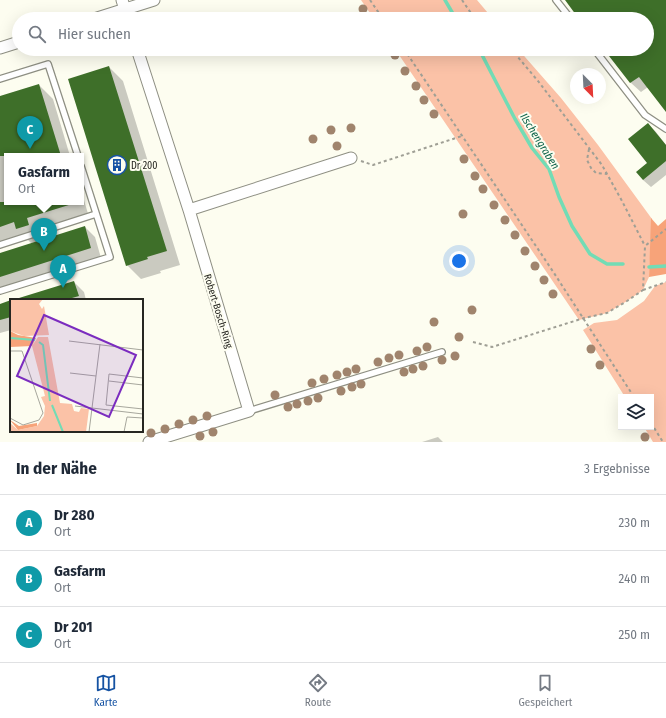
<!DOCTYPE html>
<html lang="de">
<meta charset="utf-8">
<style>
:root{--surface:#fff;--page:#f2f2f3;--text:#1f2937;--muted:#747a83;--line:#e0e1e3;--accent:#1653a3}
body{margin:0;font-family:"Fira Sans Condensed",sans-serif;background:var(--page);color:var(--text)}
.controls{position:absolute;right:12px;bottom:12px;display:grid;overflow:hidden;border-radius:0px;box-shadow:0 4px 16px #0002}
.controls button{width:36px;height:36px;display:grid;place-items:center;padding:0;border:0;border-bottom:1px solid var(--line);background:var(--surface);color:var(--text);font:20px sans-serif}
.compass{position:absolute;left:570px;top:68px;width:36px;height:36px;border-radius:50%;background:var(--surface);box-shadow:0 4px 16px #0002;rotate:156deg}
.you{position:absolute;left:459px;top:261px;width:14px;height:14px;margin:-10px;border:3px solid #fff;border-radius:50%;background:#1a73e8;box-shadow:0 0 0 6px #1a73e833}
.badge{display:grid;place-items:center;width:26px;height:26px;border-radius:50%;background:var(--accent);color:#fff;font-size:13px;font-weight:700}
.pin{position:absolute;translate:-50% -33px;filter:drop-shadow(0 1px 2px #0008)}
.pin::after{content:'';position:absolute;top:21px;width:14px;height:12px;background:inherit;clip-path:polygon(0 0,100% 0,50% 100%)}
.popup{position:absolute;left:4px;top:153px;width:80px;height:52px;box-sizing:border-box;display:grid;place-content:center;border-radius:0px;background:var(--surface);filter:drop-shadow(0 1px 3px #0005);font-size:13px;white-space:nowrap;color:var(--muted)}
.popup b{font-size:15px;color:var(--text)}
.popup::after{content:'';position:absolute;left:50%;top:100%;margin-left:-8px;border:8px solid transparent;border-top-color:var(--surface)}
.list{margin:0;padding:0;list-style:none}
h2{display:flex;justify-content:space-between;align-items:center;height:52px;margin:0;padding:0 16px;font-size:17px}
h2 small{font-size:13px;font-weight:400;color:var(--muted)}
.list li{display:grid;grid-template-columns:26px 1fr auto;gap:12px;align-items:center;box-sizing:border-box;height:56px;padding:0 16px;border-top:1px solid var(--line)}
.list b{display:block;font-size:15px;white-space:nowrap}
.list p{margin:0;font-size:13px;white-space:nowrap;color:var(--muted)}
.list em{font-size:13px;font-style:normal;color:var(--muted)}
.icon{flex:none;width:22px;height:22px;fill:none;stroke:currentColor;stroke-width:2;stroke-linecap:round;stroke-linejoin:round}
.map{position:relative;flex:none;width:666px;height:442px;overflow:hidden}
.search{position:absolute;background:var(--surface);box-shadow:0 4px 16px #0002;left:12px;right:12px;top:12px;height:44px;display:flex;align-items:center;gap:10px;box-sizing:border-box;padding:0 14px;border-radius:22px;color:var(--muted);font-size:15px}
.sheet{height:220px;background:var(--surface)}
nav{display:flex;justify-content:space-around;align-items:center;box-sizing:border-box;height:56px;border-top:1px solid var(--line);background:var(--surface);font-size:11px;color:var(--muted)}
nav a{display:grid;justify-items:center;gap:2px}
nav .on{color:var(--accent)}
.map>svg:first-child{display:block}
.green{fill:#fbc2a7}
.forest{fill:#f7a379}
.shadow{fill:#0003}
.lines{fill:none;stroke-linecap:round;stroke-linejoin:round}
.stream{stroke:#72dcb5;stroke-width:3.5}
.building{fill:#3e6f29}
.lane-casing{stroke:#8e8f83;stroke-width:8}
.street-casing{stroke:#8e8f83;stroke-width:13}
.path{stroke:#9f9f95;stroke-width:2;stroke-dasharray:3 3;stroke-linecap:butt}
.lane{stroke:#fff;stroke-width:5.5}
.street{stroke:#fff;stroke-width:11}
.tree{fill:#a0846d}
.labels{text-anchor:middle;stroke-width:4;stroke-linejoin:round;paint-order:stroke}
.poi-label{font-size:10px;fill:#262621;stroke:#fdfdf0;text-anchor:start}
.street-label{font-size:10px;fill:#262621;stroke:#fdfdf0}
.water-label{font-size:11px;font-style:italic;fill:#0e644b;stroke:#fdfdf0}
.inset-river{fill:none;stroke:#72dcb5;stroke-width:2}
.inset-road{fill:none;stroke:#a7a79d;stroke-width:1}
.view{fill:#7b2cbf;fill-opacity:0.15;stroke:#7b2cbf;stroke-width:2}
.inset-edge{fill:none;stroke:#262621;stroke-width:2}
</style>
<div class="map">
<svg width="666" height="442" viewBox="0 0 666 442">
<rect width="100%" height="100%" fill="#fdfdf0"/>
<path class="green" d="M361,0H477L493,19H374Z
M395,49H518L561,98L598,145L652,219L649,277L643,290L627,301L607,313L579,320Z
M666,282V442H653L644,427H651V397H625L583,330L594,323L617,320L644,301L655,286Z"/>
<path class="forest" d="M651,218L658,226L666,219V274L649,277Z"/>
<path class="shadow" d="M566,0H666V110L648,87L641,92L631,83L604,49H647V19H580Z
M109,67L123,81L180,265L160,271L161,273L141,279L127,265Z
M39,85L53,99L70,156H7V202H81V190L89,217L41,232L43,240L85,227L95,237L101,258L0,290V254L32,244L25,237L0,245V97Z
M648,124L656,132L666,145V175L651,187L643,180L649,163Z
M74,282L84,292L86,300H15Z
M11,301V330L0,333V305Z
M438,437L443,442H422Z"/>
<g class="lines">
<path class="stream" d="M445,0L456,19
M479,49L515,119L532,148L549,169L559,197L572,226L590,254L607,264H623
M649,267L666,266"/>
</g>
<path class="building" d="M565,0H666V112L639,77L630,83L609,56L617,49H647V19H579Z
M109,66L167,251L147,257L148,259L126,266L68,79Z
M39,84L61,156H0V96Z
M648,123L666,145V161L643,180L636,172L647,163L628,139Z
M0,202H72V204L27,218L29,225L16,229L14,222L0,227Z
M85,226L91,248L0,277V253Z
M74,281L79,296L65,300H19V298Z
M11,300V317L0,320V304Z"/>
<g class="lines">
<g class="lane-casing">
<path id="lane" d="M556,0L571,19
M594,49L645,115L666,129
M0,79L48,64L78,156
M0,245L96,214
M0,291L110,257L81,166
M249,411L442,352"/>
</g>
<g class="street-casing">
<path id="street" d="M122,0L128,19
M94,19L154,0
M0,48L19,42
M137,49L189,210L249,411L149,442
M189,210L351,158"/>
</g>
<path class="path" d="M370,0L383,19
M462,0L475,19
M404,49L554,273L634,397
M510,49L517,56L538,81L602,165L622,201L645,246
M589,149L587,160L591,168L596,173L607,174
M361,161L373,165L462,136
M643,290L666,282
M473,342L492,347L584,318L607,313L627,301L643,290L645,246L666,229
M651,423L663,442"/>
<use href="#lane" class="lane"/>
<use href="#street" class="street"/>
</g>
<g class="tree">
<circle cx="363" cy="9" r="4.5"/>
<circle cx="395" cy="55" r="4.5"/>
<circle cx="405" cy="71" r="4.5"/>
<circle cx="416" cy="86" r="4.5"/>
<circle cx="424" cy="100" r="4.5"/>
<circle cx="434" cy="114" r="4.5"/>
<circle cx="351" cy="128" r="4.5"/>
<circle cx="331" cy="130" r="4.5"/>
<circle cx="313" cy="139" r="4.5"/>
<circle cx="337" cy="146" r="4.5"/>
<circle cx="464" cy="159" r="4.5"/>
<circle cx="475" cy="176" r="4.5"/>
<circle cx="483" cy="189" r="4.5"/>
<circle cx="494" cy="205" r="4.5"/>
<circle cx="463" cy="214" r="4.5"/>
<circle cx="505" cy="220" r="4.5"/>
<circle cx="515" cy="235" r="4.5"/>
<circle cx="525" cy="251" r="4.5"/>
<circle cx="535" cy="266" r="4.5"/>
<circle cx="544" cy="280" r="4.5"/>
<circle cx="553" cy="294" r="4.5"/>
<circle cx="472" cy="310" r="4.5"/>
<circle cx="434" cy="322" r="4.5"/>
<circle cx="459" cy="337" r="4.5"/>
<circle cx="427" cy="347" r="4.5"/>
<circle cx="591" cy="349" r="4.5"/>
<circle cx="417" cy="351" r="4.5"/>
<circle cx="399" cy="355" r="4.5"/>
<circle cx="455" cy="356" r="4.5"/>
<circle cx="389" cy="358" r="4.5"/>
<circle cx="442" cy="360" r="4.5"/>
<circle cx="378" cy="362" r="4.5"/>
<circle cx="600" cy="365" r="4.5"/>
<circle cx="423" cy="366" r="4.5"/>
<circle cx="356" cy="369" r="4.5"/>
<circle cx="413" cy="369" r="4.5"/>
<circle cx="347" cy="372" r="4.5"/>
<circle cx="404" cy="372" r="4.5"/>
<circle cx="337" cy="375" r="4.5"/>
<circle cx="324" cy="379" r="4.5"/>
<circle cx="312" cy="383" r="4.5"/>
<circle cx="361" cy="384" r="4.5"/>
<circle cx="352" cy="387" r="4.5"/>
<circle cx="341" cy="391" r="4.5"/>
<circle cx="275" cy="395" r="4.5"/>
<circle cx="318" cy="398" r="4.5"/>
<circle cx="308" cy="401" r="4.5"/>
<circle cx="297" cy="404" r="4.5"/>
<circle cx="288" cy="407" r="4.5"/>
<circle cx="207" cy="416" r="4.5"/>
<circle cx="193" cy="420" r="4.5"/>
<circle cx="179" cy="424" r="4.5"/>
<circle cx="165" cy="429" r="4.5"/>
<circle cx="213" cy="432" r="4.5"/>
<circle cx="151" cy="433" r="4.5"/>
<circle cx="200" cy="436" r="4.5"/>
<circle cx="645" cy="437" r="4.5"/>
</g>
<defs>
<g id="building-ring" transform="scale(1)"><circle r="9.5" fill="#fdfdf0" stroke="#1653a3" stroke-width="1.5"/><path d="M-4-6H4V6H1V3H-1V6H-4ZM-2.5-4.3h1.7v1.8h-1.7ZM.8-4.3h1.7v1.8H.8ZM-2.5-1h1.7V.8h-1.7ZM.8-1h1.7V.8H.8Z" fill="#1653a3"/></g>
</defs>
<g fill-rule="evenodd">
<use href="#building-ring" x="117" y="165"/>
</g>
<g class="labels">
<g class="poi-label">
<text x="131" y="169">Dr 200</text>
</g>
<g class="street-label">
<text transform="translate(219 311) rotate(73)" y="4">Robert-Bosch-Ring</text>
</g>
<g class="water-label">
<text transform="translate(540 141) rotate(58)" y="4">Ilschengraben</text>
</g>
</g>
<g transform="translate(10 299)">
<rect width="133" height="133" fill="#fdfdf0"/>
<path d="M0,0H33L29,5L32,10L34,7L39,36L14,37L0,32ZM28,38H38L50,104L62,105L64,112L69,113L71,109L79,110L76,133H0V124L8,131L27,127L34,117L35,107L31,98L35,97L22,47Z" fill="#fbc2a7"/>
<path d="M0,32L8,36L26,39L22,47L0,48ZM0,121L9,127L27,124V127L8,131Z" fill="#f7a379"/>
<path class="inset-river" d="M0,39L25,41M29,43L33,46L40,102M42,106L53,133"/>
<path class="inset-road" d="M59,42L133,51M0,52H12L33,114L29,121L13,126L0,119M60,74L86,77M133,79L99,75L96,106L133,110M99,82L133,86M65,107L133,115M79,133L90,45M114,133L117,118L133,119"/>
<path class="view" d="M34,16L126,56L99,118L7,77Z"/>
<rect width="133" height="133" class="inset-edge"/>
</g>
</svg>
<div class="controls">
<button><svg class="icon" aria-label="layers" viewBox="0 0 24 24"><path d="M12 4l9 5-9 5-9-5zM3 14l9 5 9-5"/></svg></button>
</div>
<svg class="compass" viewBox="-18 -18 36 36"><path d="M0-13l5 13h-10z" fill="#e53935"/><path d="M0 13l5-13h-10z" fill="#747a83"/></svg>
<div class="you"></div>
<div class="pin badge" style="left:63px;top:288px;background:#0f9aa8">A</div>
<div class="pin badge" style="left:44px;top:251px;background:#0f9aa8">B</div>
<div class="popup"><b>Gasfarm</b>Ort</div>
<div class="pin badge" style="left:30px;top:149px;background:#0f9aa8">C</div>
<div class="search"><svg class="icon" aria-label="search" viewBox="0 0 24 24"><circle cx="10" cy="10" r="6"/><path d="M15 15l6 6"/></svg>Hier suchen</div>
</div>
<section class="sheet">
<h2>In der Nähe<small>3 Ergebnisse</small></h2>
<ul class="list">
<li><span class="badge" style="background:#0f9aa8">A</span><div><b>Dr 280</b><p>Ort</p></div><em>230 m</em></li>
<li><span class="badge" style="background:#0f9aa8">B</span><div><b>Gasfarm</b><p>Ort</p></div><em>240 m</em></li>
<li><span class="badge" style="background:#0f9aa8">C</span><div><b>Dr 201</b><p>Ort</p></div><em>250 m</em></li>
</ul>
</section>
<nav>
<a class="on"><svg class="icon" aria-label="map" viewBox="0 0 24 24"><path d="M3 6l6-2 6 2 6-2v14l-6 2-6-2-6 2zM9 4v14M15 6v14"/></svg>Karte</a>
<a><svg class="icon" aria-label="directions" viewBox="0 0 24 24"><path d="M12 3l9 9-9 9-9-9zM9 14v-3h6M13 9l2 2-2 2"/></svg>Route</a>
<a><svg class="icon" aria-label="saved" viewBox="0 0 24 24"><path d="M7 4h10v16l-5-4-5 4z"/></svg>Gespeichert</a>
</nav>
